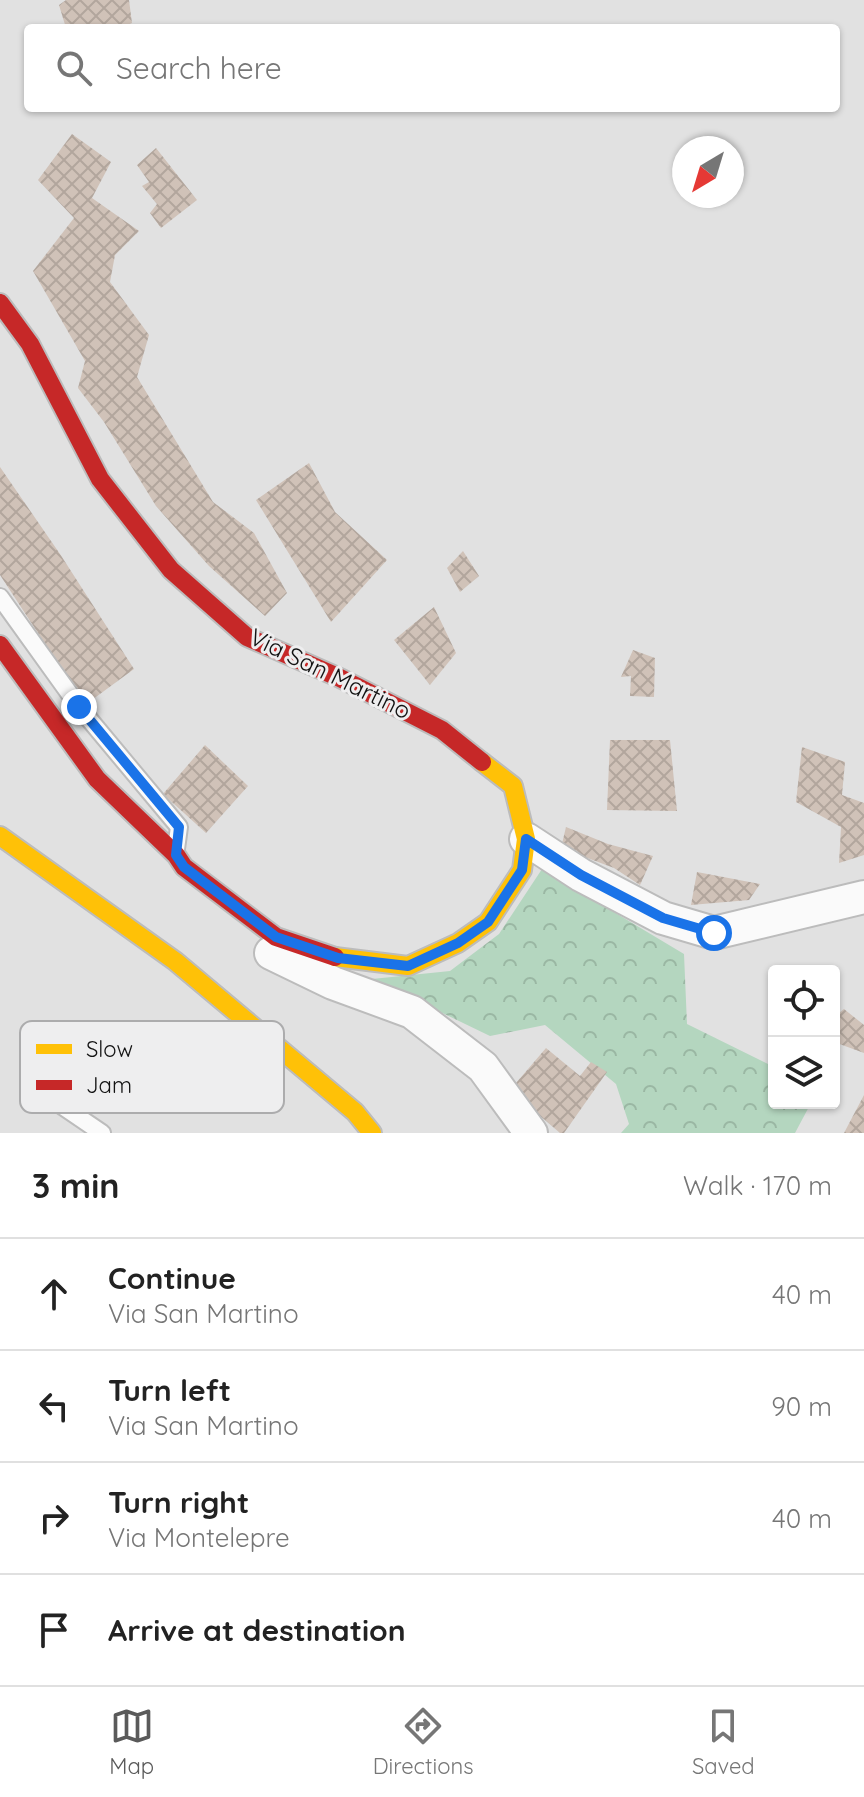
<!DOCTYPE html>
<meta charset="utf-8">
<style>
:root{--surface:#fff;--page:#f2f2f2;--text:#222;--muted:#767676;--line:#e0e0e0;--accent:#5a5a5a}
body{margin:0;font-family:Quicksand,sans-serif;background:var(--page);color:var(--text)}
.controls{position:absolute;right:24px;bottom:24px;display:grid;overflow:hidden;border-radius:8px;box-shadow:0 2px 6px #0004}
.controls button{width:72px;height:72px;display:grid;place-items:center;padding:0;border:0;border-bottom:2px solid var(--line);background:var(--surface);color:var(--text);font:40px sans-serif}
.compass{position:absolute;left:672px;top:136px;width:72px;height:72px;border-radius:50%;background:var(--surface);box-shadow:0 2px 6px #0004;rotate:218deg}
.stop{position:absolute;width:24px;height:24px;margin:-18px;border:6px solid #1a73e8;border-radius:50%;background:#fff}
.stop.end{background:#1a73e8;border-color:#fff;box-shadow:0 2px 8px #0008}
.list{margin:0;padding:0;list-style:none}
h2{display:flex;justify-content:space-between;align-items:center;height:104px;margin:0;padding:0 32px;font-size:34px}
h2 small{font-size:26px;font-weight:400;color:var(--muted)}
.list li{display:grid;grid-template-columns:52px 1fr auto;gap:24px;align-items:center;box-sizing:border-box;height:112px;padding:0 32px;border-top:2px solid var(--line)}
.list b{display:block;font-size:30px;white-space:nowrap}
.list p{margin:0;font-size:26px;white-space:nowrap;color:var(--muted)}
.list em{font-size:26px;font-style:normal;color:var(--muted)}
.icon{flex:none;width:44px;height:44px;fill:none;stroke:currentColor;stroke-width:2;stroke-linecap:round;stroke-linejoin:round}
.map{position:relative;flex:none;width:864px;height:1133px;overflow:hidden}
.search{position:absolute;background:var(--surface);box-shadow:0 2px 6px #0004;left:24px;right:24px;top:24px;height:88px;display:flex;align-items:center;gap:20px;box-sizing:border-box;padding:0 28px;border-radius:8px;color:var(--muted);font-size:30px}
.sheet{height:552px;background:var(--surface)}
nav{display:flex;justify-content:space-around;align-items:center;box-sizing:border-box;height:112px;border-top:2px solid var(--line);background:var(--surface);font-size:22px;color:var(--muted)}
nav a{display:grid;justify-items:center;gap:4px}
nav .on{color:var(--accent)}
.map>svg:first-child{display:block}
.forest{fill:url(#forest-crowns)}
.building{fill:url(#building-cross-hatch)}
.lines{fill:none;stroke-linecap:round;stroke-linejoin:round}
.lane-casing{stroke:#bcbcbc;stroke-width:20}
.street-casing{stroke:#bcbcbc;stroke-width:36}
.slow-casing{stroke:#bcbcbc;stroke-width:22}
.jam-casing{stroke:#bcbcbc;stroke-width:22}
.lane{stroke:#fafafa;stroke-width:16}
.street{stroke:#fafafa;stroke-width:32}
.slow{stroke:#ffc107;stroke-width:18}
.jam{stroke:#c62828;stroke-width:18}
.route{stroke:#1a73e8;stroke-width:10}
.labels{text-anchor:middle;stroke-width:6;stroke-linejoin:round;paint-order:stroke}
.street-label{font-size:24px;fill:#121212;stroke:#eeeeef}
.key{fill:#eeeeef;stroke:#acacad;stroke-width:2}
.key-label{font-size:22px;fill:#121212}
</style>
<div class="map">
<svg width="864" height="1133" viewBox="0 0 864 1133">
<defs>
<pattern id="forest-crowns" width="20" height="18" patternUnits="userSpaceOnUse" patternTransform="scale(2)"><rect width="20" height="18" fill="#b4d6bf"/><path d="M2 6a3 3 0 1 1 6 0M12 15a3 3 0 1 1 6 0" fill="none" stroke="#9ab7a3"/></pattern>
<pattern id="building-cross-hatch" width="8" height="8" patternUnits="userSpaceOnUse" patternTransform="scale(2)"><rect width="8" height="8" fill="#d0c2b8"/><path d="M0 0l8 8M0 8l8-8" fill="none" stroke="#b2a69d"/></pattern>
</defs>
<rect width="100%" height="100%" fill="#e1e1e1"/>
<path class="forest" d="M542,869L684,954L687,1024L774,1067V1103H811L795,1133H621L629,1124L616,1084L545,1025L490,1036L372,979L450,971L499,934Z"/>
<path class="building" d="M66,0H129L132,23L121,28H66L59,5Z
M72,134L111,162L92,198L139,231L115,255L110,282L149,335L137,377L213,502L254,533L287,593L265,616L209,566L156,506L104,422L78,388L85,361L33,271L74,218L38,180Z
M156,148L197,200L161,228L150,213L157,204L142,186L149,182L137,165Z
M309,463L335,512L387,560L331,622L256,500Z
M0,467L60,554L134,669L85,705L0,575Z
M463,551L479,576L460,592L447,568Z
M434,607L456,653L430,685L394,640Z
M633,650L655,658L654,697L630,696L631,676L621,677Z
M610,740H670L677,811L607,810Z
M205,745L248,786L206,833L163,794Z
M802,747L845,762L842,795L864,803V855L839,863L841,827L796,802Z
M566,827L608,844L653,856L640,885L614,868L561,848Z
M697,872L760,884L749,900L691,905Z
M844,1009L864,1025V1053L834,1042V1017Z
M546,1048L580,1076L591,1062L607,1072L564,1133H560L510,1090Z
M864,1095V1133H844Z"/>
<g class="lines">
<g class="lane-casing">
<path id="lane" d="M0,597L79,707L179,827L176,849
M46,1095L102,1133"/>
</g>
<g class="street-casing">
<path id="street" d="M526,839L581,875L663,918L714,933L864,897
M271,953L333,983L412,1012L483,1067L531,1133"/>
</g>
<g class="slow-casing">
<path id="slow" d="M0,836L175,961L355,1112L372,1133
M335,957L408,966L458,943L488,922L522,870L526,839L513,786L482,762"/>
</g>
<g class="jam-casing">
<path id="jam" d="M0,303L30,344L100,479L171,570L247,637L340,678L442,730L482,762
M0,645L97,779L176,855L184,867L276,937L335,957"/>
</g>
<use href="#lane" class="lane"/>
<use href="#street" class="street"/>
<use href="#slow" class="slow"/>
<use href="#jam" class="jam"/>
</g>
<g class="lines">
<path class="route" d="M79,707L179,827L176,855L184,867L276,937L338,958L408,966L458,943L488,922L522,870L526,839L581,875L663,918L714,933"/>
</g>
<g class="labels">
<g class="street-label">
<text transform="translate(330 674) rotate(26)" y="8">Via San Martino</text>
</g>
</g>
<rect x="20" y="1021" width="264" height="92" rx="12" class="key"/>
<rect x="36" y="1044" width="36" height="10" fill="#ffc107"/>
<rect x="36" y="1080" width="36" height="10" fill="#c62828"/>
<g class="key-label">
<text x="86" y="1057">Slow</text>
<text x="86" y="1093">Jam</text>
</g>
</svg>
<div class="controls">
<button><svg class="icon" aria-label="locate" viewBox="0 0 24 24"><circle cx="12" cy="12" r="6"/><path d="M12 2v4M12 18v4M2 12h4M18 12h4"/></svg></button>
<button><svg class="icon" aria-label="layers" viewBox="0 0 24 24"><path d="M12 4l9 5-9 5-9-5zM3 14l9 5 9-5"/></svg></button>
</div>
<svg class="compass" viewBox="-18 -18 36 36"><path d="M0-13l5 13h-10z" fill="#e53935"/><path d="M0 13l5-13h-10z" fill="#767676"/></svg>
<div class="stop" style="left:714px;top:933px"></div>
<div class="stop end" style="left:79px;top:707px"></div>
<div class="search"><svg class="icon" aria-label="search" viewBox="0 0 24 24"><circle cx="10" cy="10" r="6"/><path d="M15 15l6 6"/></svg>Search here</div>
</div>
<section class="sheet">
<h2>3 min<small>Walk · 170 m</small></h2>
<ul class="list">
<li><svg class="icon" aria-label="ahead" viewBox="0 0 24 24"><path d="M12 20V5M6 11l6-6 6 6"/></svg><div><b>Continue</b><p>Via San Martino</p></div><em>40 m</em></li>
<li><svg class="icon" aria-label="left" viewBox="0 0 24 24"><path d="M17 20v-9H6M10 6l-5 5 5 5"/></svg><div><b>Turn left</b><p>Via San Martino</p></div><em>90 m</em></li>
<li><svg class="icon" aria-label="right" viewBox="0 0 24 24"><path d="M7 20v-9h11M14 6l5 5-5 5"/></svg><div><b>Turn right</b><p>Via Montelepre</p></div><em>40 m</em></li>
<li><svg class="icon" aria-label="arrive" viewBox="0 0 24 24"><path d="M6 21V4h12l-3 4 3 4H6"/></svg><div><b>Arrive at destination</b></div></li>
</ul>
</section>
<nav>
<a class="on"><svg class="icon" aria-label="map" viewBox="0 0 24 24"><path d="M3 6l6-2 6 2 6-2v14l-6 2-6-2-6 2zM9 4v14M15 6v14"/></svg>Map</a>
<a><svg class="icon" aria-label="directions" viewBox="0 0 24 24"><path d="M12 3l9 9-9 9-9-9zM9 14v-3h6M13 9l2 2-2 2"/></svg>Directions</a>
<a><svg class="icon" aria-label="saved" viewBox="0 0 24 24"><path d="M7 4h10v16l-5-4-5 4z"/></svg>Saved</a>
</nav>
